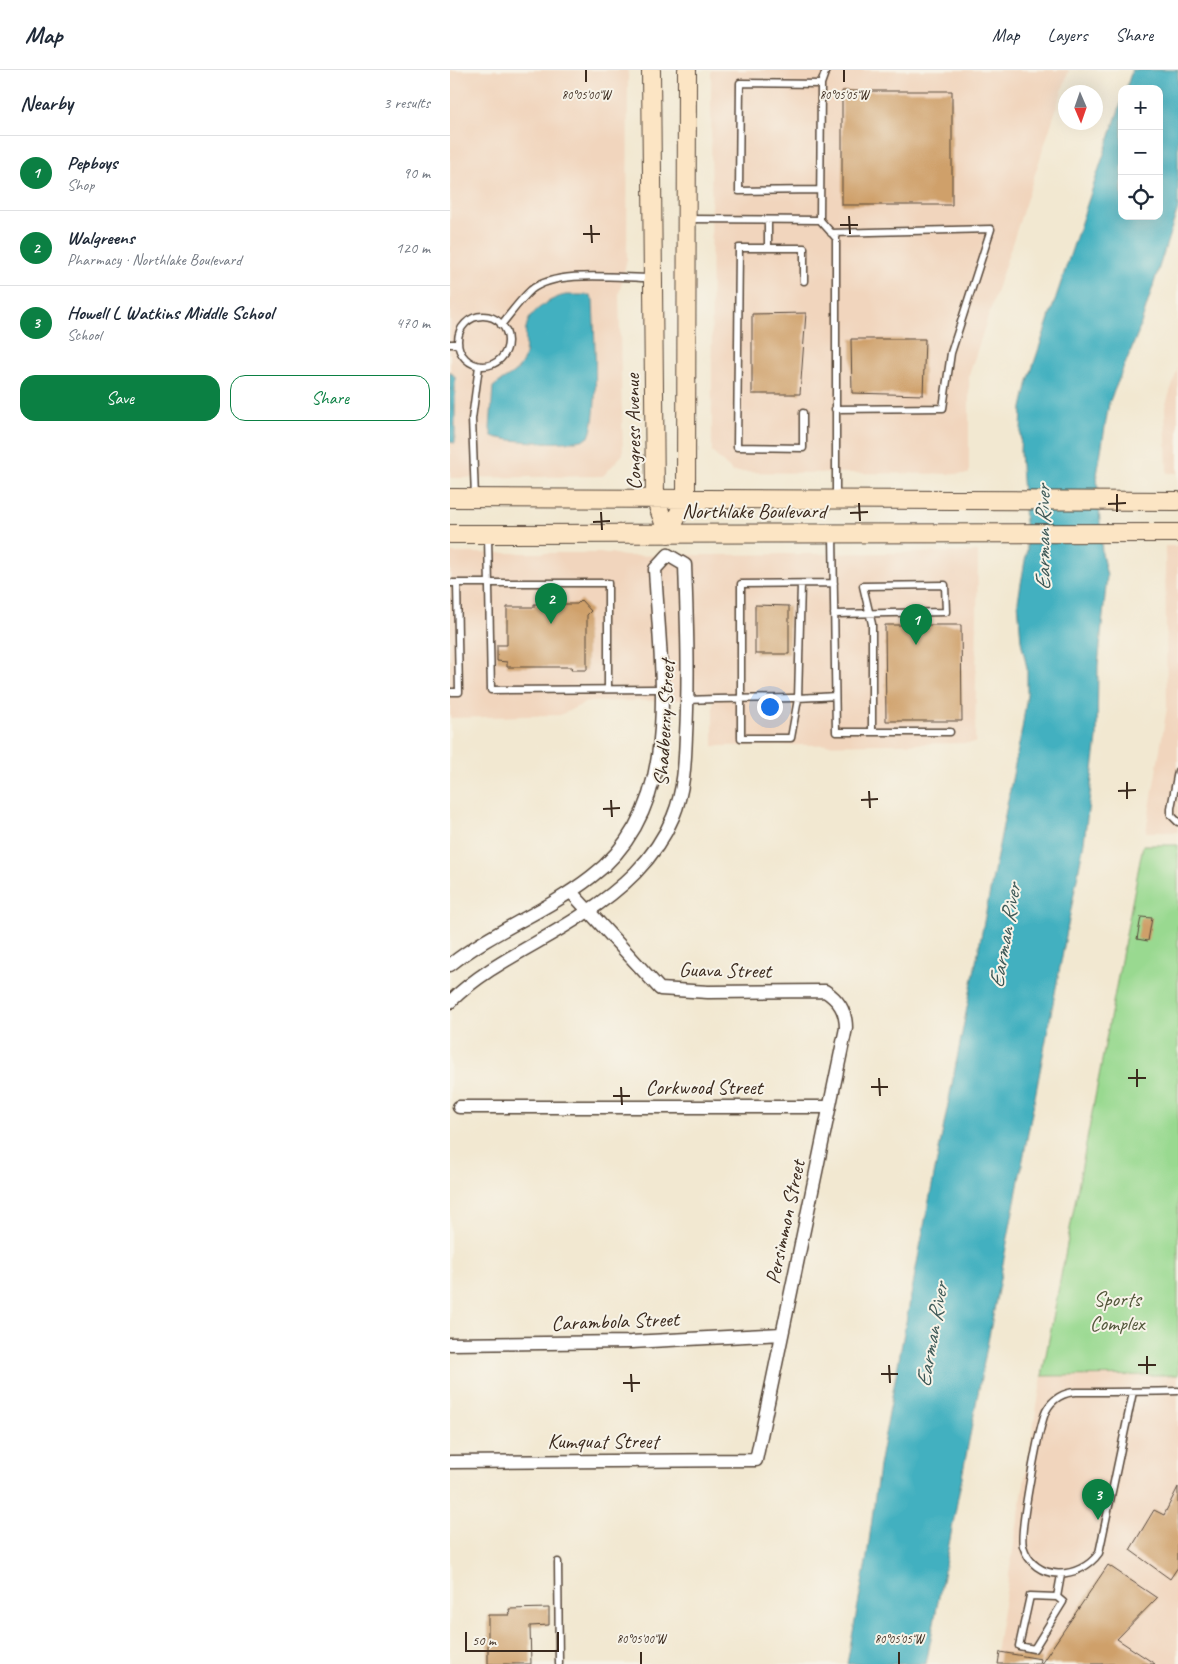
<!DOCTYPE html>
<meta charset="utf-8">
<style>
:root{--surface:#fff;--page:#f2f2f3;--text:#1f2937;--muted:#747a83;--line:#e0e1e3;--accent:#0b8043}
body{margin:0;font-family:Caveat,sans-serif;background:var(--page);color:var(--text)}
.controls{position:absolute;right:15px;top:15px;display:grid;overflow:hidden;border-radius:10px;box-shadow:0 5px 20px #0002}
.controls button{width:45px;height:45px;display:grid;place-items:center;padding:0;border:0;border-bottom:1px solid var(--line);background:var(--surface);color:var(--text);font:25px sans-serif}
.compass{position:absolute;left:608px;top:15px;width:45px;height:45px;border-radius:50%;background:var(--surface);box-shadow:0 5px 20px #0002;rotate:178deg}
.scale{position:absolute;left:15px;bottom:12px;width:94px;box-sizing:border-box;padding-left:5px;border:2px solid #3b2a1e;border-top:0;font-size:14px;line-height:18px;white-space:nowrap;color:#3b2a1e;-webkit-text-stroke:4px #f7f3e8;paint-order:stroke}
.you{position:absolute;left:319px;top:636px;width:18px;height:18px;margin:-12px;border:4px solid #fff;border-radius:50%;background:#1a73e8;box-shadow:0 0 0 8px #1a73e833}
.badge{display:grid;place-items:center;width:32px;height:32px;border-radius:50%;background:var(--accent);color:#fff;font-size:16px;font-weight:700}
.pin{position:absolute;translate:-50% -41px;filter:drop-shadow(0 1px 2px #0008)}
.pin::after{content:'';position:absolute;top:26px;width:18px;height:15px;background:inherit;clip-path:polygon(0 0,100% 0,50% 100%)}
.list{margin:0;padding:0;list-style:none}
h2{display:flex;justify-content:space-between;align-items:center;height:65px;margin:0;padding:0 20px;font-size:21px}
h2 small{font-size:16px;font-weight:400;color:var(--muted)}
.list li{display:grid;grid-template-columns:32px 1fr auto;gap:15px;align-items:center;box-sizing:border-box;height:75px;padding:0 20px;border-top:1px solid var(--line)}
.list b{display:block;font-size:19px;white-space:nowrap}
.list p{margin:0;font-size:16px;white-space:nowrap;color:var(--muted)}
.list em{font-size:16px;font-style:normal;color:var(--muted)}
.actions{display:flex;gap:10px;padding:15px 20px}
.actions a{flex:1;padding:11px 0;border:1px solid var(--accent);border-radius:15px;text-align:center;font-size:18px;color:var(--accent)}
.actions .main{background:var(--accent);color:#fff}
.icon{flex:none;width:28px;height:28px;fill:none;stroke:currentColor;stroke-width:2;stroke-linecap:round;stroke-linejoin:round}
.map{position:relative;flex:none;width:728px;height:1594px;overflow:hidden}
header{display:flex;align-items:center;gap:30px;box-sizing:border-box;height:70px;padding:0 25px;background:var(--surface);border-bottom:1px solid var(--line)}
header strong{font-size:24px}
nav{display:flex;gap:28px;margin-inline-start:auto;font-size:18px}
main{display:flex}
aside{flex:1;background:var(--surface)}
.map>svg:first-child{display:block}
.built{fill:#f1d5bd}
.green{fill:#99d990;stroke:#6a8257}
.water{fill:#43b0c0;stroke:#3f6d6f}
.building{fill:#cfa06b}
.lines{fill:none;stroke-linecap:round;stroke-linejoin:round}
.lane-casing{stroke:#564639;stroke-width:9}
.street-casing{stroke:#564639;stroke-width:15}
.secondary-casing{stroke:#564639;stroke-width:20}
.lane{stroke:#fff;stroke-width:6}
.street{stroke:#fff;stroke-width:12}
.secondary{stroke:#fce5c4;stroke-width:18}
.ticks{fill:none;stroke:#3b2a1e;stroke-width:2}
.labels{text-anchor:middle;stroke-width:4;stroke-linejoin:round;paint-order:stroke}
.street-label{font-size:21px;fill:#3b2a1e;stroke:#f7f3e8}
.park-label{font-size:21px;fill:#52563a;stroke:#f7f3e8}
.water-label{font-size:22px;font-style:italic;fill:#3e5957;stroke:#f7f3e8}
.ticks-label{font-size:12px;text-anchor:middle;fill:#3b2a1e;stroke:#f7f3e8;stroke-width:4;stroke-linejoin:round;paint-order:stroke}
</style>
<header>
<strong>Map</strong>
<nav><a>Map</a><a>Layers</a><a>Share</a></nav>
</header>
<main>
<aside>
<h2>Nearby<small>3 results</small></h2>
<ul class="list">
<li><span class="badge">1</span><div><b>Pepboys</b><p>Shop</p></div><em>90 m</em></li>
<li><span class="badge">2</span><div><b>Walgreens</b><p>Pharmacy · Northlake Boulevard</p></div><em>120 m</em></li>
<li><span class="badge">3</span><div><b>Howell L Watkins Middle School</b><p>School</p></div><em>470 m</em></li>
</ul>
<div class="actions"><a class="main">Save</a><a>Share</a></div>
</aside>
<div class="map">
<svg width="728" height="1594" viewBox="0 0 728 1594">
<rect width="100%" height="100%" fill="#f7f3e8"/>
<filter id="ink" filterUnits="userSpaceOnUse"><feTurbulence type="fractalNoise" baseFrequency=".02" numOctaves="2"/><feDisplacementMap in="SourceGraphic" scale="10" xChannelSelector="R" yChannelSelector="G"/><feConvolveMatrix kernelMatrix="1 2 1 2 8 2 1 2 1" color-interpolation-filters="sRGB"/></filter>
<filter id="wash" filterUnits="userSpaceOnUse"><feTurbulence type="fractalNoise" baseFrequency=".0096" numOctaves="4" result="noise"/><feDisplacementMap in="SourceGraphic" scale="20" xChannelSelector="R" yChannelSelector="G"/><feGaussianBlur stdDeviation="1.12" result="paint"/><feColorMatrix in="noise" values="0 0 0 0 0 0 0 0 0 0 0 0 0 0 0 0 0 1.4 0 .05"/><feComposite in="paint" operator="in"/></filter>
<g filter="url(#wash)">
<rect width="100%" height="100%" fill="#f2e8d1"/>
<path class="built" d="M0,0H178L177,189L169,224L173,384L153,406L0,408Z
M261,0H619L519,305V404L283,402L262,382Z
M728,298V403H717L715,337Z
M715,476H728V762H696L717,638Z
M528,482L525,673L263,676V629L137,632L110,645L0,648V483H161L174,486Z
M728,1305V1594H544L592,1306Z"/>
<path class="green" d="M693,775H728V1305L592,1306Z"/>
<path class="water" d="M682,0H728V138L688,263L659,333L647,405L652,484L657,506L648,596L647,668L634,772L476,1594H397L417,1487L429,1396L474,1156L572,659L577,625V598L571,571L568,531L577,479L570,382L572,338L578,311L672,30V146H709V19H676Z
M116,225H140L143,230C144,260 150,343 139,367C128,376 55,372 42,366L40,359L43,317C53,308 65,306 72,293C79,280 73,267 77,254C81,240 103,227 116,225Z
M0,301L5,307V373L0,372Z"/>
<g id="blocks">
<path class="building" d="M392,21H502V135H392Z
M356,243L350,324H302V244Z
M401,269H475L473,325L402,323Z
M131,530L141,541L137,545V600H121L122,597H57V592L47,591V575H57V537H84V534H127Z
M305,535L339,536V584H305Z
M435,555H511L512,651H436Z
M691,847L702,848L698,871L687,869Z
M728,1417V1497L720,1509L680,1480L704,1440L714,1445Z
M658,1495L707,1528L667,1569L705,1594H591Z
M99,1538V1555L80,1556L81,1594H38V1545H60L59,1539Z
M550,1582L591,1589L590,1594H548Z"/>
</g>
</g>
<g filter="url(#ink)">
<use href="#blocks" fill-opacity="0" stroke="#564639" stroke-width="1"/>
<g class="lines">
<g class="lane-casing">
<path id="lane" d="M376,0L371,14L370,150L386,168V429
M370,120L289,121L290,13L371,14
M237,149L370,150
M318,150V178H289L287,377L353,378V343
M381,163L541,159L501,283L493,338L385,339
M318,178H354V211
M8 271a25 25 0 1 1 50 0a25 25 0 1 1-50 0Z
M51,255C61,243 70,230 81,220C107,199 169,208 201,208
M0,274H8
M25,427L22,349L29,296
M383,464L386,662H500
M38,466L41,620L210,619
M0,513H158V619
M351,514L348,629L341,668H291V514L384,513
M384,544L496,542L495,515L413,516L422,554V662
M0,622H9L7,513
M238,630C287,627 336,630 385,626
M728,701L721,738V745L728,752
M683,1322L649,1483C630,1510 584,1513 573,1476C569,1462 589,1356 596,1341C602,1329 614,1322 627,1322C661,1322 694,1322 728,1321
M108,1492L109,1594
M607,1527L613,1532L584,1579L569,1576L580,1526L607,1527L611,1505"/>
</g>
<g class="street-casing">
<path id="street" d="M0,895C44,860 96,842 141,807C236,736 210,602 205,499L218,485L235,495C237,552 239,609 236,665C235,693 234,721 223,747C205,790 171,820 132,845C89,874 37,895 0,932
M9,1037H379
M0,1274L181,1272L332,1264
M0,1392L306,1390L396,958C396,941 389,930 375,921L258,922L210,919L121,822"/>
</g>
<g class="secondary-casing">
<path id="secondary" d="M201,0L205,428L218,464
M0,428L728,431
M0,464L728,463
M218,464L236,429L237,0"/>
</g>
<use href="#lane" class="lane"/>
<use href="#street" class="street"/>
<use href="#secondary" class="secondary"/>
</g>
</g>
<path class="ticks" d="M136,0V12M394,0V12M399,146L400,164M141,155L142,173M390,155H408M133,164H150M667,424V442M409,433L410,451M658,434L676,433M151,442L152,460M400,443L418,442M143,452L160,451M677,712V729M419,721L420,738M668,721L686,720M161,730L162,747M411,730L428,729M153,739L170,738M687,999V1017M429,1008L430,1026M678,1008H696M171,1017L172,1035M421,1017H438M163,1026H180M697,1286V1304M439,1295L440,1313M688,1295H706M181,1304L182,1322M431,1304H448M173,1313H190M191,1582V1594M449,1582V1594"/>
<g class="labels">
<g class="street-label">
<text transform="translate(183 362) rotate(-91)" y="7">Congress Avenue</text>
<text x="304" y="448">Northlake Boulevard</text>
<text transform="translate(214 653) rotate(-87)" y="7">Shadberry Street</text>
<text transform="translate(275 900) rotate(1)" y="7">Guava Street</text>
<text x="254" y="1024">Corkwood Street</text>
<text transform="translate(335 1152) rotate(-78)" y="7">Persimmon Street</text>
<text transform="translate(165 1251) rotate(-2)" y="7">Carambola Street</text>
<text x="153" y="1378">Kumquat Street</text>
</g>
<g class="park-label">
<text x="667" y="1236">Sports<tspan x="667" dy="24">Complex</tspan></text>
</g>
<g class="water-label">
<text transform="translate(592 468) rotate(-90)" y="8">Earman River</text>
<text transform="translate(554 866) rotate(-80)" y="8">Earman River</text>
<text transform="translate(481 1265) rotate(-80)" y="8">Earman River</text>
</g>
</g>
<g class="ticks-label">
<text x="136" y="29">80°05'00"W</text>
<text x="394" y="29">80°05'05"W</text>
<text x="191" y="1573">80°05'00"W</text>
<text x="449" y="1573">80°05'05"W</text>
</g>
</svg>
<div class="controls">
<button>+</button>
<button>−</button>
<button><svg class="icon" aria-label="locate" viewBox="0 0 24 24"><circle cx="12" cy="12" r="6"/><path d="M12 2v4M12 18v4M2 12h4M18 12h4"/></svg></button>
</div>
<svg class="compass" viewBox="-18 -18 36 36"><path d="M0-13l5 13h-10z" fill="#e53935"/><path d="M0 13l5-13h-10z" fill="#747a83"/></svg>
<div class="scale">50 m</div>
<div class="you"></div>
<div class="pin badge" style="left:466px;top:575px">1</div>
<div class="pin badge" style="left:101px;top:554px">2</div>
<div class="pin badge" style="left:648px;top:1450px">3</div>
</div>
</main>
